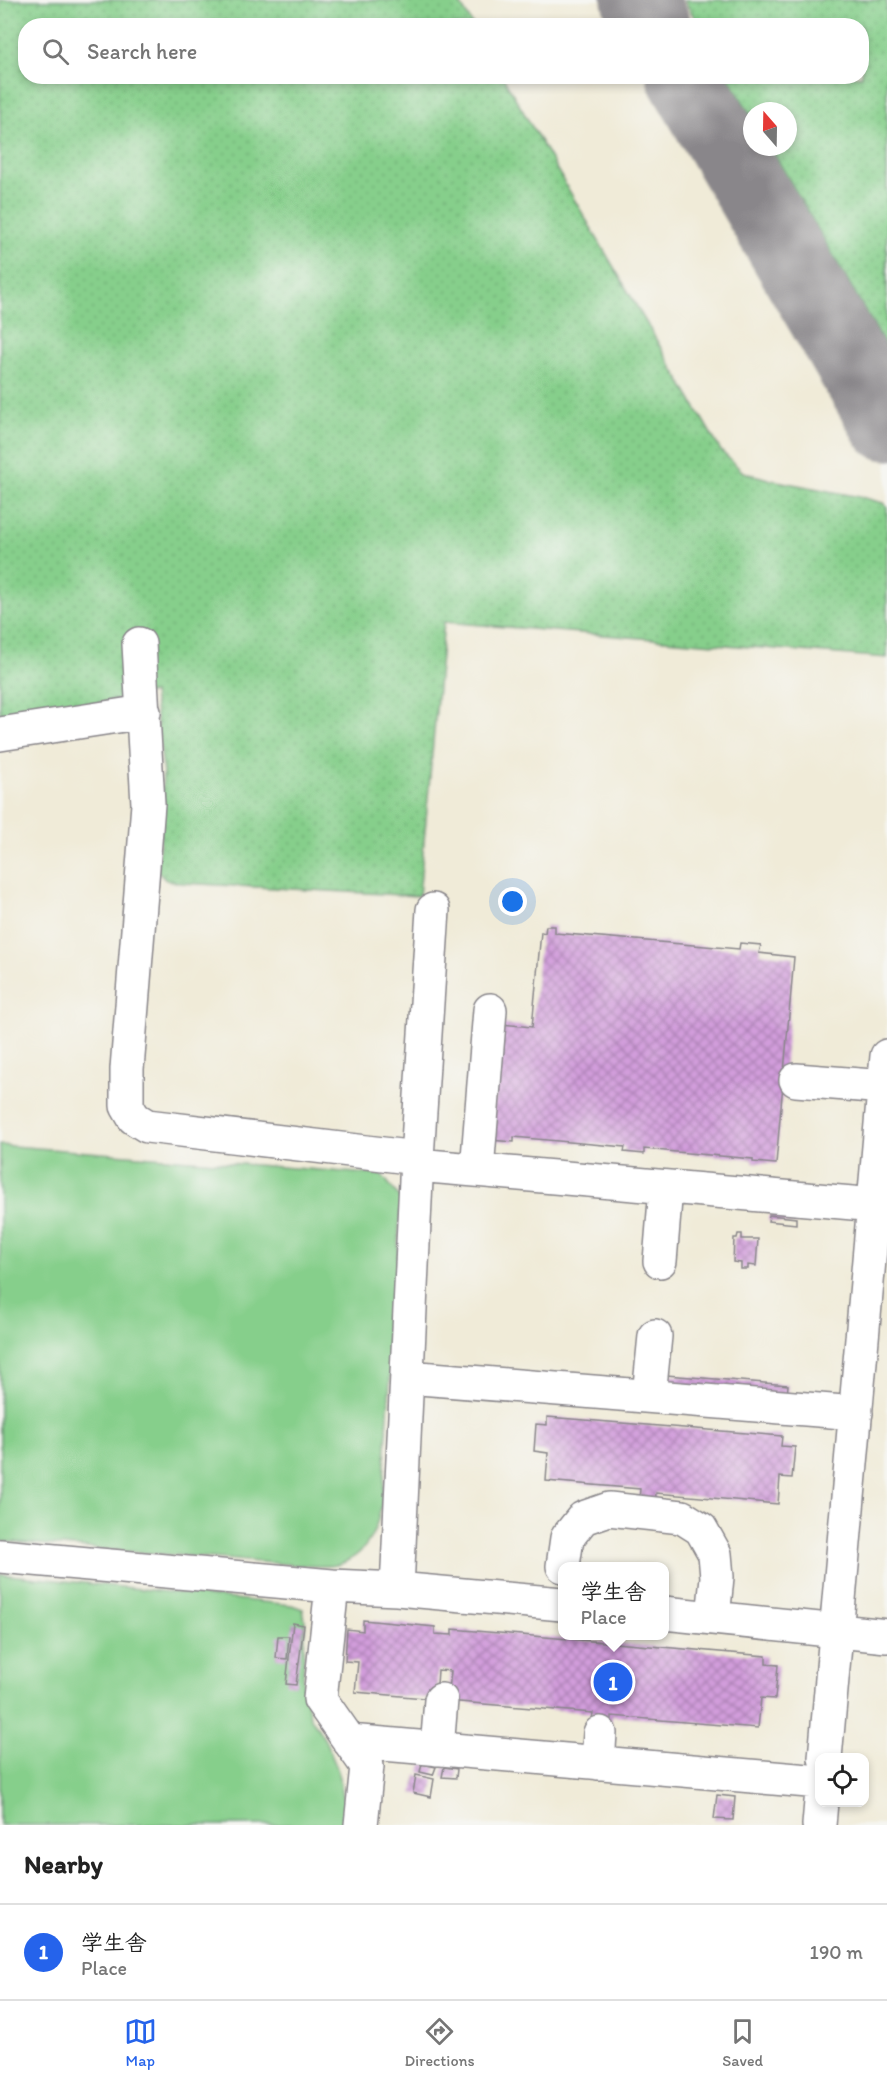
<!DOCTYPE html>
<meta charset="utf-8">
<style>
:root{--surface:#fff;--page:#f6f6f6;--text:#222;--muted:#767676;--line:#e0e0e0;--accent:#2563eb}
body{margin:0;font-family:Itim,"Klee One",sans-serif;background:var(--page);color:var(--text)}
.controls{position:absolute;right:18px;bottom:18px;display:grid;overflow:hidden;border-radius:12px;box-shadow:0 3px 9px #0003}
.controls button{width:54px;height:54px;display:grid;place-items:center;padding:0;border:0;border-bottom:2px solid var(--line);background:var(--surface);color:var(--text);font:30px sans-serif}
.compass{position:absolute;left:743px;top:102px;width:54px;height:54px;border-radius:50%;background:var(--surface);box-shadow:0 3px 9px #0003;rotate:340deg}
.you{position:absolute;left:513px;top:902px;width:21px;height:21px;margin:-15px;border:4px solid #fff;border-radius:50%;background:#1a73e8;box-shadow:0 0 0 9px #1a73e833}
.badge{display:grid;place-items:center;width:39px;height:39px;border-radius:50%;background:var(--accent);color:#fff;font-size:20px;font-weight:700}
.pin{position:absolute;translate:-50% -50%;border:3px solid #fff;box-shadow:0 2px 6px #0006}
.popup{position:absolute;left:558px;top:1562px;width:111px;height:78px;box-sizing:border-box;display:grid;place-content:center;border-radius:12px;background:var(--surface);filter:drop-shadow(0 2px 4px #0005);font-size:20px;white-space:nowrap;color:var(--muted)}
.popup b{font-size:22px;color:var(--text)}
.popup::after{content:'';position:absolute;left:50%;top:100%;margin-left:-12px;border:12px solid transparent;border-top-color:var(--surface)}
.list{margin:0;padding:0;list-style:none}
h2{display:flex;justify-content:space-between;align-items:center;height:78px;margin:0;padding:0 24px;font-size:26px}
h2 small{font-size:20px;font-weight:400;color:var(--muted)}
.list li{display:grid;grid-template-columns:39px 1fr auto;gap:18px;align-items:center;box-sizing:border-box;height:96px;padding:0 24px;border-top:2px solid var(--line)}
.list b{display:block;font-size:22px;white-space:nowrap}
.list p{margin:0;font-size:20px;white-space:nowrap;color:var(--muted)}
.list em{font-size:20px;font-style:normal;color:var(--muted)}
.icon{flex:none;width:33px;height:33px;fill:none;stroke:currentColor;stroke-width:2;stroke-linecap:round;stroke-linejoin:round}
.map{position:relative;flex:none;width:887px;height:1825px;overflow:hidden}
.search{position:absolute;background:var(--surface);box-shadow:0 3px 9px #0003;left:18px;right:18px;top:18px;height:66px;display:flex;align-items:center;gap:15px;box-sizing:border-box;padding:0 21px;border-radius:24px;color:var(--muted);font-size:22px}
.sheet{height:174px;background:var(--surface)}
nav{display:flex;justify-content:space-around;align-items:center;box-sizing:border-box;height:84px;border-top:2px solid var(--line);background:var(--surface);font-size:16px;color:var(--muted)}
nav a{display:grid;justify-items:center;gap:3px}
nav .on{color:var(--accent)}
.map>svg:first-child{display:block}
.grass{fill:url(#grass-dots);stroke:#547863;stroke-width:1.5}
.pitch{fill:#86cf8b;stroke:#547863;stroke-width:1.5}
.lines{fill:none;stroke-linecap:round;stroke-linejoin:round}
.taxiway{stroke:#89868a;stroke-width:75}
.building{fill:url(#building-cross-hatch)}
.minor-casing{stroke:#89868a;stroke-width:36}
.minor{stroke:#fff;stroke-width:33}
</style>
<div class="map">
<svg width="887" height="1825" viewBox="0 0 887 1825">
<defs>
<pattern id="grass-dots" width="8" height="8" patternUnits="userSpaceOnUse" patternTransform="scale(1.5)"><rect width="8" height="8" fill="#86cf8b"/><path d="M2 2h.1M6 6h.1" fill="none" stroke="#73b179" stroke-width="1.8" stroke-linecap="round"/></pattern>
<pattern id="building-cross-hatch" width="8" height="8" patternUnits="userSpaceOnUse" patternTransform="scale(1.5)"><rect width="8" height="8" fill="#d29ddb"/><path d="M0 0l8 8M0 8l8-8" fill="none" stroke="#aa80b3"/></pattern>
</defs>
<rect width="100%" height="100%" fill="#f6f6f2"/>
<filter id="ink" filterUnits="userSpaceOnUse"><feTurbulence type="fractalNoise" baseFrequency=".0167" numOctaves="2"/><feDisplacementMap in="SourceGraphic" scale="12" xChannelSelector="R" yChannelSelector="G"/><feConvolveMatrix kernelMatrix="1 2 1 2 8 2 1 2 1" color-interpolation-filters="sRGB"/></filter>
<filter id="wash" filterUnits="userSpaceOnUse"><feTurbulence type="fractalNoise" baseFrequency=".008" numOctaves="4" result="noise"/><feDisplacementMap in="SourceGraphic" scale="24" xChannelSelector="R" yChannelSelector="G"/><feGaussianBlur stdDeviation="1.35" result="paint"/><feColorMatrix in="noise" values="0 0 0 0 0 0 0 0 0 0 0 0 0 0 0 0 0 1.4 0 .05"/><feComposite in="paint" operator="in"/></filter>
<g filter="url(#wash)">
<rect width="100%" height="100%" fill="#f0ebd8"/>
<path class="grass" d="M0,0H458L473,25L26,26V76L503,77L721,451L743,472L772,480L865,498L883,503L887,507V658L444,622L419,896L182,883L166,880L157,871L161,832L163,768L153,693L0,721Z
M684,0H887V348L770,147H788V111H752V117L728,77L862,76V26L699,25Z"/>
<path class="pitch" d="M0,1145L382,1175L401,1199L383,1496C379,1524 370,1554 340,1564C327,1568 310,1566 297,1565L0,1541Z
M0,1574L292,1605L303,1609L305,1620L303,1686L310,1716L325,1740L337,1768L344,1799L343,1825H0Z"/>
<g class="lines">
<path class="taxiway" d="M639,0L654,26
M684,76L887,423"/>
</g>
<g id="blocks">
<path class="building" d="M546,926H555V933L739,949L740,943L761,945L759,953L794,957L776,1164L753,1162V1159L644,1149V1154L624,1152L625,1147L514,1137V1142L490,1140L501,1024L532,1027L541,932L545,933Z
M769,1215L796,1218V1224L768,1221Z
M738,1234H742V1239H758L756,1266L748,1265V1269H741V1263L733,1262L734,1238H737Z
M666,1375L788,1385L787,1397L665,1388Z
M547,1417L782,1436L781,1446L795,1447L792,1478L780,1477L778,1504L656,1493L654,1520L637,1519L640,1489L546,1481L548,1453L534,1451L536,1424L547,1425Z
M363,1620L435,1627V1634L452,1635V1629L766,1656V1664L778,1665L775,1699L761,1698L758,1728L612,1716V1721L592,1719L593,1713L448,1701L451,1671L438,1670L436,1699L355,1692L358,1662L345,1661L347,1629L363,1631Z
M293,1623L304,1625L296,1685L286,1684Z
M278,1636H289L287,1659L276,1658Z
M422,1764L436,1767L433,1775L420,1772Z
M444,1767L457,1769L456,1778L442,1777Z
M416,1775L434,1779L431,1797L413,1793Z
M717,1795L735,1797L733,1820L714,1819Z"/>
</g>
</g>
<g filter="url(#ink)">
<use href="#blocks" fill-opacity="0" stroke="#89868a" stroke-width="1.5"/>
<g class="lines">
<g class="minor-casing">
<path id="minor" d="M139,644L148,804L127,1069V1106L134,1118L147,1126L417,1158
M0,734L144,712
M796,1080L885,1087
M417,1165L887,1206
M477,1170L490,1010
M660,1261L666,1188
M407,1377L856,1413
M649,1396L655,1336
M0,1556L332,1586
M563,1566L567,1538L583,1518L609,1509L682,1517L701,1529L715,1554L717,1577L713,1618
M397,1589L417,1158L433,910
M664,1613L887,1636
M349,1741L820,1782
M437,1749L441,1700
M825,1758L887,1056
M598,1763L600,1733
M361,1825L367,1766L320,1699L332,1586L397,1589L562,1604
M819,1825L821,1802"/>
</g>
<use href="#minor" class="minor"/>
</g>
</g>
</svg>
<div class="controls">
<button><svg class="icon" aria-label="locate" viewBox="0 0 24 24"><circle cx="12" cy="12" r="6"/><path d="M12 2v4M12 18v4M2 12h4M18 12h4"/></svg></button>
</div>
<svg class="compass" viewBox="-18 -18 36 36"><path d="M0-13l5 13h-10z" fill="#e53935"/><path d="M0 13l5-13h-10z" fill="#767676"/></svg>
<div class="you"></div>
<div class="pin badge" style="left:613px;top:1682px">1</div>
<div class="popup"><b>学生舎</b>Place</div>
<div class="search"><svg class="icon" aria-label="search" viewBox="0 0 24 24"><circle cx="10" cy="10" r="6"/><path d="M15 15l6 6"/></svg>Search here</div>
</div>
<section class="sheet">
<h2>Nearby<small></small></h2>
<ul class="list">
<li><span class="badge">1</span><div><b>学生舎</b><p>Place</p></div><em>190 m</em></li>
</ul>
</section>
<nav>
<a class="on"><svg class="icon" aria-label="map" viewBox="0 0 24 24"><path d="M3 6l6-2 6 2 6-2v14l-6 2-6-2-6 2zM9 4v14M15 6v14"/></svg>Map</a>
<a><svg class="icon" aria-label="directions" viewBox="0 0 24 24"><path d="M12 3l9 9-9 9-9-9zM9 14v-3h6M13 9l2 2-2 2"/></svg>Directions</a>
<a><svg class="icon" aria-label="saved" viewBox="0 0 24 24"><path d="M7 4h10v16l-5-4-5 4z"/></svg>Saved</a>
</nav>
